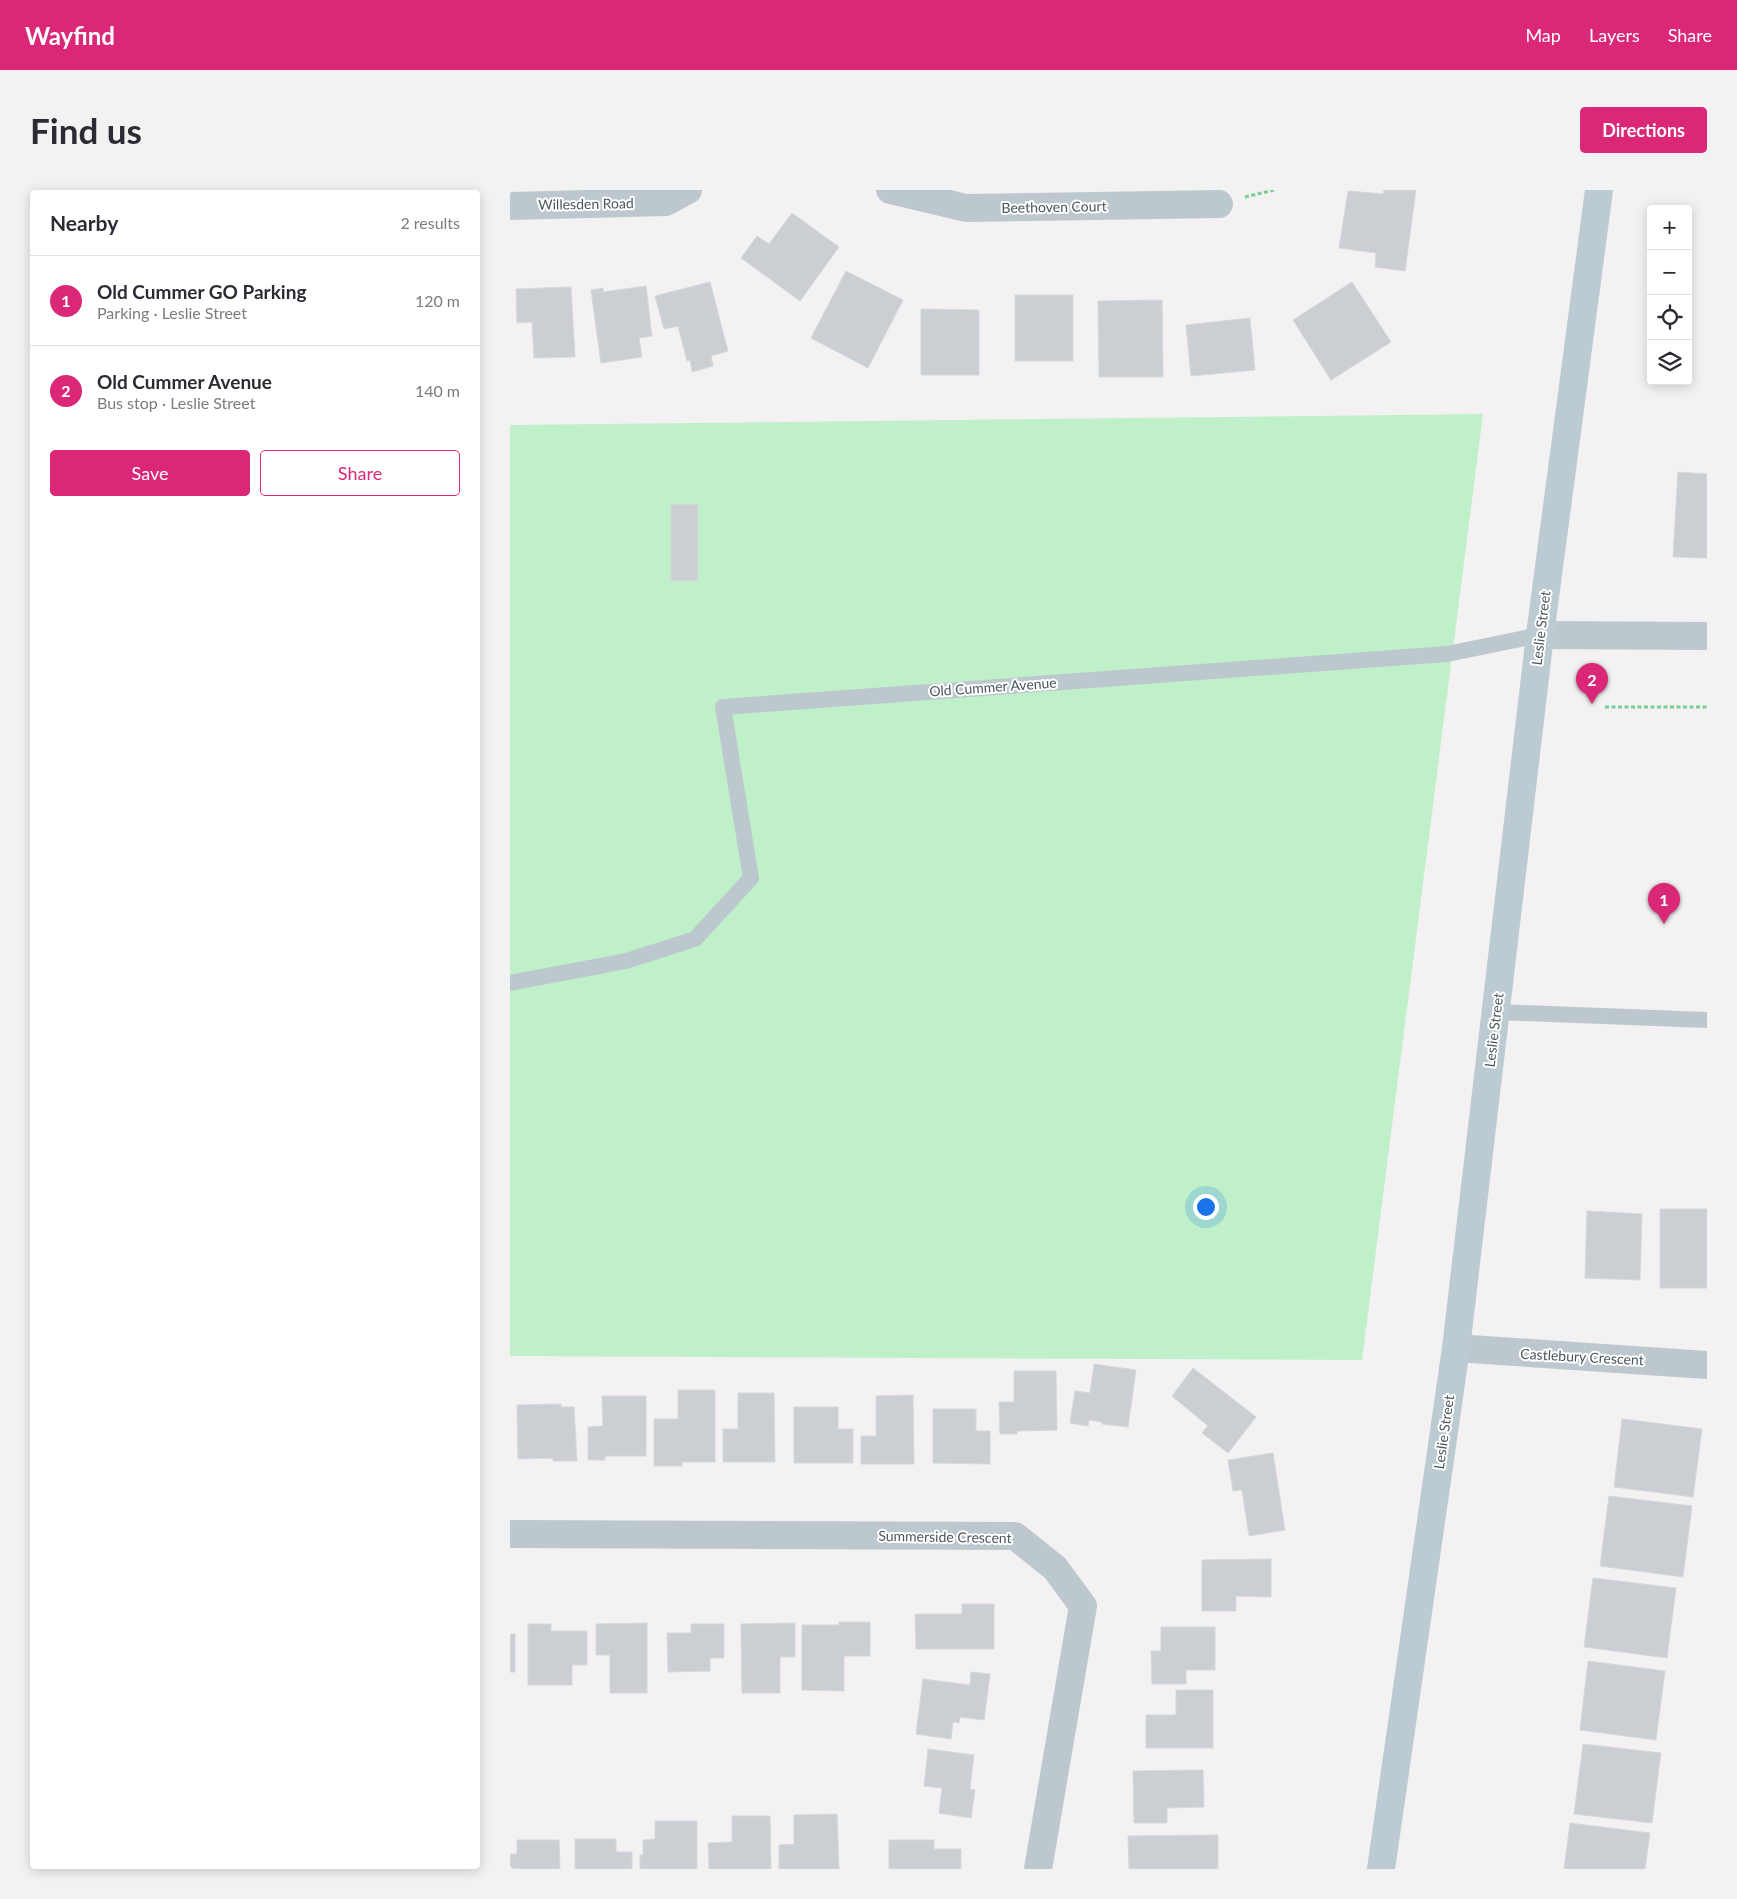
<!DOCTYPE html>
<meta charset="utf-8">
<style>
:root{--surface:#fff;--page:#f2f2f3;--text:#2b2b33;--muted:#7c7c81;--line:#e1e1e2;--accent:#db2777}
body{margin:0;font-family:Lato,sans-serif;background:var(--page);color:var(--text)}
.controls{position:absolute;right:15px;top:15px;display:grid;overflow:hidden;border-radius:5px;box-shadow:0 2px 12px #0003}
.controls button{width:45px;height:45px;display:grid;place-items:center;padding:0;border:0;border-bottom:1px solid var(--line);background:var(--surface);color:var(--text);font:25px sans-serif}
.you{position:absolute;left:695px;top:1016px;width:18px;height:18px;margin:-12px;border:4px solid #fff;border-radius:50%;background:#1a73e8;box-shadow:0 0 0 8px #1a73e833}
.badge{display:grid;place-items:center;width:32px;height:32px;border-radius:50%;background:var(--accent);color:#fff;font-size:16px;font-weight:700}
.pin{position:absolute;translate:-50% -41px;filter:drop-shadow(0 1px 2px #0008)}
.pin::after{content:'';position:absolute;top:26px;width:18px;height:15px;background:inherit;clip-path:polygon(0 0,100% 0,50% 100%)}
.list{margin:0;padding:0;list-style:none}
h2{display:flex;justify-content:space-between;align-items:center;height:65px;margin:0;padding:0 20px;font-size:21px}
h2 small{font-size:16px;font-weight:400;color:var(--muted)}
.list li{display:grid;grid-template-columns:32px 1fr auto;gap:15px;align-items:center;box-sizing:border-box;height:90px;padding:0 20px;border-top:1px solid var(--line)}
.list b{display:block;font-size:19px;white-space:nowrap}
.list p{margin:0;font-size:16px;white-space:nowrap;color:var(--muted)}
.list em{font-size:16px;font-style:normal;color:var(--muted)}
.actions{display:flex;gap:10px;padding:15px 20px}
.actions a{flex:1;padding:11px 0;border:1px solid var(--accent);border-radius:5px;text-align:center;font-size:18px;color:var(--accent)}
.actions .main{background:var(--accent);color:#fff}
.icon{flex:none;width:28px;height:28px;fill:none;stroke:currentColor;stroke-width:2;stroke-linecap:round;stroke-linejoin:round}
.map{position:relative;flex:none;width:1197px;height:1679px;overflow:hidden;border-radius:5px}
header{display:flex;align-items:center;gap:30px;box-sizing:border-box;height:70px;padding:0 25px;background:var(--accent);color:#fff}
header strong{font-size:24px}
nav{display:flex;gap:28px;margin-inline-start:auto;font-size:18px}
.intro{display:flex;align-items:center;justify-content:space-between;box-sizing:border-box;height:120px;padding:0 30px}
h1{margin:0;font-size:35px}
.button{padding:12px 22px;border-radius:5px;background:var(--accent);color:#fff;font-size:18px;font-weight:700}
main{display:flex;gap:30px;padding:0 30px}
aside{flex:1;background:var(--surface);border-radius:5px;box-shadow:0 2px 12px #0003}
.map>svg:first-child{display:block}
.green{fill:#c0f0ca}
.building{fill:#cbcfd3;stroke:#d5d8dc}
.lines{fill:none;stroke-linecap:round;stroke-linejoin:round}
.path{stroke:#77ce94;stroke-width:3;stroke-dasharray:4 2.5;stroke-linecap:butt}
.lane{stroke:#bcc8cd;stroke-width:16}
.street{stroke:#bcc8cd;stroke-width:28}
.secondary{stroke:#bccbd2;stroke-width:28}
.labels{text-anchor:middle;stroke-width:4;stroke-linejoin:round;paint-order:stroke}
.street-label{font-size:14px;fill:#48585e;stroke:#fff}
</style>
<header>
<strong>Wayfind</strong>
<nav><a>Map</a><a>Layers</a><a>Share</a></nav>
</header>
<div class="intro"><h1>Find us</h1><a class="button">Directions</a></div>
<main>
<aside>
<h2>Nearby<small>2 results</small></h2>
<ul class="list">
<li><span class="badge">1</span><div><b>Old Cummer GO Parking</b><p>Parking · Leslie Street</p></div><em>120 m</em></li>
<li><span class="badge">2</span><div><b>Old Cummer Avenue</b><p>Bus stop · Leslie Street</p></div><em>140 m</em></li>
</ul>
<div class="actions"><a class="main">Save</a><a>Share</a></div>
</aside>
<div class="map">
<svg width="1197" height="1679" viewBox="0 0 1197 1679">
<rect width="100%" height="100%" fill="#f3f1f1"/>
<path class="green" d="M973,224L852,1170L0,1166V235Z"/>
<path class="building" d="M874,0H906L895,81L865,77L866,63L829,58L838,1L873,4Z
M282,23L329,57L290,111L231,68L247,46L259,54Z
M336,81L393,110L358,178L301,148Z
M200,92L218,161L201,166L203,176L182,182L180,170L177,171L168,136L154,139L145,106Z
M842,92L881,152L821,190L783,130Z
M136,96L142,146L129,148L132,167L91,173L81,100L93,98V102Z
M61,97L65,167L24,168L22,132L7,133L6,99Z
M505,105H563V171H505Z
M652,110L653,187H589L588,111Z
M411,119L469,120V185H411Z
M740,128L745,180L681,186L676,135Z
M1168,282L1197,284V368L1163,367Z
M161,314L188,315V391H161Z
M1150,1019H1197V1098H1150Z
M1077,1021L1132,1024L1130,1090L1075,1088Z
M584,1174L626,1180L618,1237L592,1234V1232L579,1230L578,1236L560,1233L565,1201L580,1203Z
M683,1178L746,1227L718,1263L692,1243L698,1236L662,1206Z
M504,1181H546L547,1240L507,1241V1244H490L489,1212H504Z
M168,1200H205V1272H172V1276H144V1229H168Z
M228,1203H264L265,1272H213V1239H228Z
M403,1205L404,1274H351V1246H366V1206Z
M92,1206H136V1266H95V1270H78V1237L93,1236Z
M51,1214V1217H64L67,1271H43V1268L8,1269L7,1215Z
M284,1217H328V1239H343V1273H284Z
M423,1219H466V1241H480V1274L423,1273Z
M1112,1229L1192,1239L1183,1307L1104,1297Z
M763,1263L775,1340L739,1346L732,1300L723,1301L718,1270Z
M1099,1306L1182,1316L1173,1387L1090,1376Z
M761,1369V1407L726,1406V1421H692V1370Z
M1083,1388L1166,1398L1157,1468L1074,1457Z
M452,1414H484V1459H406L405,1424H452Z
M329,1432H360V1466H334V1501L292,1500V1435H329Z
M137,1433V1503H100V1465H86V1434Z
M285,1433V1467H270V1503H232L231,1434Z
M18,1434H41V1441H77V1475H62V1495H18Z
M181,1434H214V1468H200V1481L158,1482L157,1443H181Z
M651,1437H705V1480H676V1494H642L641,1461H651Z
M0,1444H5V1482H0Z
M1078,1471L1155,1481L1146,1550L1070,1540Z
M461,1482L480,1484L474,1530L450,1527L449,1533L443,1532L441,1549L406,1544L413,1489L460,1495Z
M666,1500H703V1558H636V1525H666Z
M1073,1554L1151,1563L1142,1633L1064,1624Z
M418,1559L464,1565L460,1599L465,1600L461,1628L429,1623L432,1598L414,1596Z
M693,1580L694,1617L657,1618V1633H624L623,1581Z
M327,1624L329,1679H269V1655L284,1654V1625Z
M222,1626H260L261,1679H199L198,1653L222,1652Z
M145,1631H187V1679H130V1665H133V1650L145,1649Z
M1060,1633L1140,1643L1135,1679H1054Z
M708,1645V1679H619L618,1646Z
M65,1649H106V1662H122V1679H65Z
M7,1650H49L50,1679H0V1664H7Z
M379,1650H424V1659H451V1679H379Z"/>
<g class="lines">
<path class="path" d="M735,7L764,0
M1095,517H1197"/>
<path class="lane" d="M0,793L116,771L185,749L241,688L213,517L937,464L1030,445
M986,822L1197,830"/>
<path class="street" d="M380,0L456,18L709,14
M0,16L156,12L178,0
M1030,445L1197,446
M946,1158L1197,1175
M0,1344L505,1346L545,1378L573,1416L528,1679"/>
<path class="secondary" d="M871,1679L946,1158L1030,445L1089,0"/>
</g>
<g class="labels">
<g class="street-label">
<text transform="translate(76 14) rotate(-1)" y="5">Willesden Road</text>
<text transform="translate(544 17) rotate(-1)" y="5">Beethoven Court</text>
<text transform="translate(1031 438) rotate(-83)" y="5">Leslie Street</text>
<text transform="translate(483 497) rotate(-4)" y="5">Old Cummer Avenue</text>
<text transform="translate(984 840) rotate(-83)" y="5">Leslie Street</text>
<text transform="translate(1072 1167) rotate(3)" y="5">Castlebury Crescent</text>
<text transform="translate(934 1242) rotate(-82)" y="5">Leslie Street</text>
<text transform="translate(435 1347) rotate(1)" y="5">Summerside Crescent</text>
</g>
</g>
</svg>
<div class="controls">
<button>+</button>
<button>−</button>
<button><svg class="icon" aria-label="locate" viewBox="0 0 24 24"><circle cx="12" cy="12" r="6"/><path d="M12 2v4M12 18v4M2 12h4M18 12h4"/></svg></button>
<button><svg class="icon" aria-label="layers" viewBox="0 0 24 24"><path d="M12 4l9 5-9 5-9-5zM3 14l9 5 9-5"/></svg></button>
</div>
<div class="you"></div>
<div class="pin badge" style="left:1154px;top:734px">1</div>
<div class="pin badge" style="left:1082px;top:514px">2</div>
</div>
</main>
